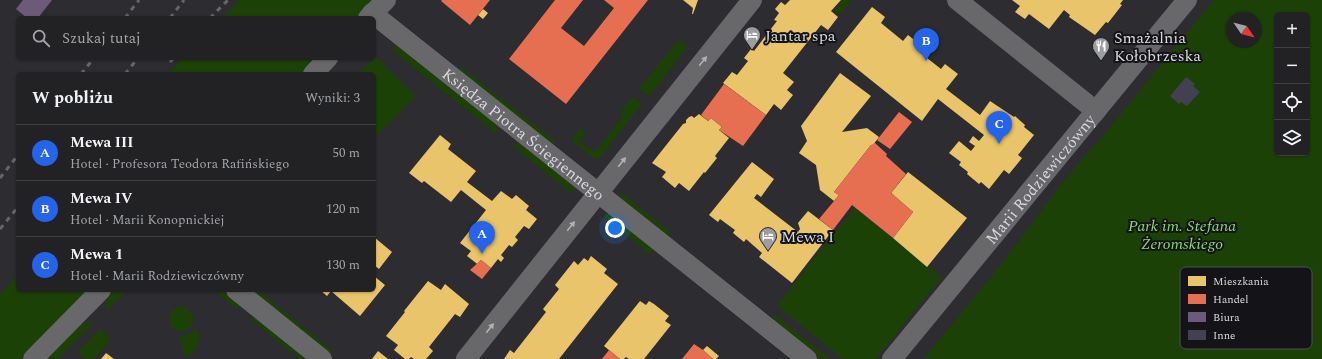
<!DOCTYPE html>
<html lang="pl">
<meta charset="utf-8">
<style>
:root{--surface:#222225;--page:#2a2a2d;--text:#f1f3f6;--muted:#a2a4a7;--line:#3f3f42;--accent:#2563eb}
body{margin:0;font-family:Spectral,serif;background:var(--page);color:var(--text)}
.controls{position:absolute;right:12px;top:12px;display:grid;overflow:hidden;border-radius:6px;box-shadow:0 1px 3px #0004}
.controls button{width:36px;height:36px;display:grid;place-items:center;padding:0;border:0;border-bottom:1px solid var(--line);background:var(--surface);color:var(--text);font:20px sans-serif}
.compass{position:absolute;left:1226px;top:12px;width:36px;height:36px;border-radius:50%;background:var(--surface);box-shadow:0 1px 3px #0004;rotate:125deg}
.you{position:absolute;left:615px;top:228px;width:14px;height:14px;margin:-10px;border:3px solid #fff;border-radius:50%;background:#1a73e8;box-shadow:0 0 0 6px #1a73e833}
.badge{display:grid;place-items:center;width:26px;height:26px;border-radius:50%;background:var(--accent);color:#fff;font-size:13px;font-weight:700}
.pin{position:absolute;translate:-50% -33px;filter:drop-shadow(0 1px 2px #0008)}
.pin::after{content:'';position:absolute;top:21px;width:14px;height:12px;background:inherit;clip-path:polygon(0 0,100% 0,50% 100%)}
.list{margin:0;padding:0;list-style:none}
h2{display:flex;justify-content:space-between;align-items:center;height:52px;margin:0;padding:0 16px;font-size:17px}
h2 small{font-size:13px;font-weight:400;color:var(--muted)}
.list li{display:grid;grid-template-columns:26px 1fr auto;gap:12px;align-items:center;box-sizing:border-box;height:56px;padding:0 16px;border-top:1px solid var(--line)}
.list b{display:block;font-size:15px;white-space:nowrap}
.list p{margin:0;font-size:13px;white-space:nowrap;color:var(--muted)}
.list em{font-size:13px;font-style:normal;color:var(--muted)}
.icon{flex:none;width:22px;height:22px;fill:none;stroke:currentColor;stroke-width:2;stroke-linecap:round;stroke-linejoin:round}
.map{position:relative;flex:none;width:1322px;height:359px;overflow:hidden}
.search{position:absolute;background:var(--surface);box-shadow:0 1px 3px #0004;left:16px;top:16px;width:360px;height:44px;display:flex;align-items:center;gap:10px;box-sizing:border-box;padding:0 14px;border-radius:6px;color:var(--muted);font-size:15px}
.panel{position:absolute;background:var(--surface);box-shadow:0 1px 3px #0004;left:16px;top:72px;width:360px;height:220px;border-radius:6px}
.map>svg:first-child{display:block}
.green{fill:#1c4107;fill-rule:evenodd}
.homes{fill:#e9c46a}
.shops{fill:#e76f51}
.offices{fill:#6d597a}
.building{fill:#424051}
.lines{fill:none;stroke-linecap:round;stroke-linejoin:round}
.minor{stroke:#68686b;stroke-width:20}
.rail{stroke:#666669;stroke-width:3;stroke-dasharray:5 5;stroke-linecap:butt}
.oneway{fill:#b1b1b6}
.labels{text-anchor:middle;stroke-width:4;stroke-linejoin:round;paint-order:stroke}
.poi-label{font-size:16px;fill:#d8d9de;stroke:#141418;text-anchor:start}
.street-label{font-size:16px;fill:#d8d9de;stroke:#141418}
.park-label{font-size:16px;font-style:italic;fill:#8bd66d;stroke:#141418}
.key{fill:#141418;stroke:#4f4f53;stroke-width:1}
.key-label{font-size:11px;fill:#d8d9de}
</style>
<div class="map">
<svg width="1322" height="359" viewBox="0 0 1322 359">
<rect width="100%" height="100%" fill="#2d2d31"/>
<path class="green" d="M240,0H372L355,18H222Z
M842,0H851L840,15L834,11Z
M1214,0H1322V359H924L1007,257L1066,178L1102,137ZM1277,15H1307V153H1277ZM1232,18H1256V42H1232Z
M678,40L687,47L649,97L639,89Z
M396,45L496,124L497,134L393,51Z
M376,57L416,96L374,138V74H358Z
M182,58H315L300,74H168Z
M461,67L555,141L551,145L458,71Z
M633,97L642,104L599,159L593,158L571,140L580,128L586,133L579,142L595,152L623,116L620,113Z
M518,142L576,187L571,193L514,147Z
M619,191L672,234L666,235L620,197Z
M855,208L942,277L876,359H843L777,306Z
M606,212L608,213L653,249L650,254L603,216Z
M18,274V290H88L20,359H0V295Z
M114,290H127L106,311C103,301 108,297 114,290Z
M214,290H221L239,305L238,310Z
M250,290H257L332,350L329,353Z
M169 319a12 12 0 1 1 24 0a12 12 0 1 1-24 0Z
M775,315L830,359H821L772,320Z
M255,317L306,359H300L251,319Z
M85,323H93L58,359H46L80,325Z
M196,328C203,336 198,352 187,357L184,354L179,336L190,334Z
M100,329L110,338L109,342L94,359H86L77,352Z"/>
<path class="homes" d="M683,0H698L693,14H692L693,8Z
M790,0H841L831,11L838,17L828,30L821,25L783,73L794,82L787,90L793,95L781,110L774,104L766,115L723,83L732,72L737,75L748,61L744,58L751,49L754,51L777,21L774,20L779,13L775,9L781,2L785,5Z
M1012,0H1123L1120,4L1122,5L1108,23L1106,22L1095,35L1069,17L1070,15L1064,10L1049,29L1029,14L1025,19L1015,12L1020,6Z
M872,7L885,17L881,23L903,41L908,35L922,46L918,51L941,69L945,64L958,74L946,89L980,115L990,101L1014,117L1015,116L1025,125L1024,127L1034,135L1018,155L1022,158L1009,174L1004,170L989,189L981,182L979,184L967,174L968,172L959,165L961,162L949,153L959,141L971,151L975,146L969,142L973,136L979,141L984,135L938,99L922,121L836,52Z
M483,9L488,13L483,19L478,15Z
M840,73L871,96L842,132L867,128L879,137L873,145H871L834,192L839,195L834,201L820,190L816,165L799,153L807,141L801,126Z
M699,114L708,121L711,118L722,127L719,130L729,138L715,156L717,158L705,173L704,172L689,191L679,183L675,188L662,177L666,172L652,163L683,124L686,123V120L689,117L692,116L694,118Z
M440,135L451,144L448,149L476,171L467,182L492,201L501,191L512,199L516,195L529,206L526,210L537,219L529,229L524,226L515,237L518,240L512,247L509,245L501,255L504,258L501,262L498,259L491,268L481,260L477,264L476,263L467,256L471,251L460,243L486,210L461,190L451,202L424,181L422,183L409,173Z
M752,162L774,179L761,197L757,194L754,198L798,232L800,229L798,223L808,211L833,230L792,283L759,257L762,253L746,239L744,242L733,233L735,230L720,219L718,222L709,215Z
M908,172L967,218L927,267L893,238L913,212L891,193Z
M374,237L392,252L379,269L374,265Z
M591,256L607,269L604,273L618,284L559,359H504L510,350L514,353L546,312L543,309L559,289L555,285L574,261L578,265L584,258L588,261Z
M374,276L385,285L360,316L331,291L327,296L320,290H374Z
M428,281L441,290L445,284L469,304L460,317L455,314L429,347L433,351L426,359H414L411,357L409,359H405L394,350L398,345L386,336L405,312L404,311Z
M640,301L646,305L649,301L654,304L669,316L665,321L671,325L644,359H629L626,357L624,359H620L604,346Z
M707,346L719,356L716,359H713L703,350Z
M378,351L388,359H372Z
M106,353L114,359H101Z"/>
<path class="shops" d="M442,0H490L470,25L441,1Z
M555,0H583L561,28L584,46L614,8L604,0H648L566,104L509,59Z
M724,84L766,115L743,146L719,130L722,127L711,118L708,121L701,115Z
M899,112L912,122L890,149L877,140Z
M875,143L887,154L886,156L906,174L891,193L913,212L893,238L852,205L833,230L819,219L839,195L834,192L871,145Z
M481,260L491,268L482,279L470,270Z
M694,344L703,350L713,359H682Z
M609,350L620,359H602Z"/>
<path class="offices" d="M23,0H52L38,18H27L16,9Z"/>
<path class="building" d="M1186,77L1195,84L1193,86L1200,92L1187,106L1181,102L1179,104L1170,96Z"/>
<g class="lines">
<g class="minor">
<path d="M957,0L1096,111"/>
<path id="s1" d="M372,13L807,359"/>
<path d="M368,18L386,0"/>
<path d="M313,74L328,58"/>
<path d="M236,290L322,359"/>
<path d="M33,359L101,290"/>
<path d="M466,359L752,0"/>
<path id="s2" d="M892,359L1187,0"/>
</g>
<path class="rail" d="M125,18L139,0
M170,18L184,0
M210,18L228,0
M170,62L174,58
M81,74L94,58
M125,74L138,58
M0,178L18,155
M0,229L18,207"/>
</g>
<defs><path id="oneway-solid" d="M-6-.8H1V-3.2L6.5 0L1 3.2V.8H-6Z"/></defs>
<g class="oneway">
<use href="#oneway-solid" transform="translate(703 61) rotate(-51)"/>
<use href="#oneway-solid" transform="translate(622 162) rotate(-51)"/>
<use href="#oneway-solid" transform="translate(571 226) rotate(-51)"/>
<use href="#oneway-solid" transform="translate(490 328) rotate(-52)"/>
</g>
<defs>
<g id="hotel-pin" transform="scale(0.9)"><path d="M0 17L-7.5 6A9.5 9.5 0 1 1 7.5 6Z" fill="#9c9da1" stroke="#141418"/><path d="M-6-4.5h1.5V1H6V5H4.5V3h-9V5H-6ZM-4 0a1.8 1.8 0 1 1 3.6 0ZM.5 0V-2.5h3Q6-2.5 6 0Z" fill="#fff"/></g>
<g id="restaurant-pin" transform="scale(0.9)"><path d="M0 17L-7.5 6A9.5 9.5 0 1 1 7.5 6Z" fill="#9c9da1" stroke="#141418"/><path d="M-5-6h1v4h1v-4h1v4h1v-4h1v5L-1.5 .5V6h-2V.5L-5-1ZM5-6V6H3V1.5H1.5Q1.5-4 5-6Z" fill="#fff"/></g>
</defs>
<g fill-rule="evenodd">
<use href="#hotel-pin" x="752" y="35"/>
<use href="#restaurant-pin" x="1101" y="46"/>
<use href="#hotel-pin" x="768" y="236"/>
</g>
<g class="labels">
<g class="poi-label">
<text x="765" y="41">Jantar spa</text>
<text x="1114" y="43">Smażalnia<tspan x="1114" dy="18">Kołobrzeska</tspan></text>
<text x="781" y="242">Mewa I</text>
</g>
<g class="street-label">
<text dy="6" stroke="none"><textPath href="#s1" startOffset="194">Księdza Piotra Ściegiennego</textPath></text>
<text dy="6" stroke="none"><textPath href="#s2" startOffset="233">Marii Rodziewiczówny</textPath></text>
</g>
<g class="park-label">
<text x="1182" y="231">Park im. Stefana<tspan x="1182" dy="18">Żeromskiego</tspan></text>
</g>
</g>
<rect x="1180" y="267" width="132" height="82" rx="6" class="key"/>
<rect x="1188" y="276" width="18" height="10" fill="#e9c46a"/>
<rect x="1188" y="294" width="18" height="10" fill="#e76f51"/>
<rect x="1188" y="312" width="18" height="10" fill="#6d597a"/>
<rect x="1188" y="330" width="18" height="10" fill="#424051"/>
<g class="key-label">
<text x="1213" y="285">Mieszkania</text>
<text x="1213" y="303">Handel</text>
<text x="1213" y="321">Biura</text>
<text x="1213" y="339">Inne</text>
</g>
</svg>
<div class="controls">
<button>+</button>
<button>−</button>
<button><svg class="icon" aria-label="locate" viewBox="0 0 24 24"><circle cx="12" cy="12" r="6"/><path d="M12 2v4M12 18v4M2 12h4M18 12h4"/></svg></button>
<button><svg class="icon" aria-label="layers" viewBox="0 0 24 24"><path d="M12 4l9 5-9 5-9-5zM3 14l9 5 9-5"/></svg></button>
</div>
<svg class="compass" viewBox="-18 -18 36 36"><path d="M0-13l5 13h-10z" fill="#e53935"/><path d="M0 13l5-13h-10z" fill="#a2a4a7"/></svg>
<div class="you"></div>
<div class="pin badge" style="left:482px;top:254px">A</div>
<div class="pin badge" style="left:926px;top:61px">B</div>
<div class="pin badge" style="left:999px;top:144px">C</div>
<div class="search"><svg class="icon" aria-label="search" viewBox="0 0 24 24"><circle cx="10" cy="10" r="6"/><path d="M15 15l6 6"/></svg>Szukaj tutaj</div>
<section class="panel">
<h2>W pobliżu<small>Wyniki: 3</small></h2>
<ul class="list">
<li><span class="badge">A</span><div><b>Mewa III</b><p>Hotel · Profesora Teodora Rafińskiego</p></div><em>50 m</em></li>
<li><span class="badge">B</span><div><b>Mewa IV</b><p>Hotel · Marii Konopnickiej</p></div><em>120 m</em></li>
<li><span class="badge">C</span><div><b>Mewa 1</b><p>Hotel · Marii Rodziewiczówny</p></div><em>130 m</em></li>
</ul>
</section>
</div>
